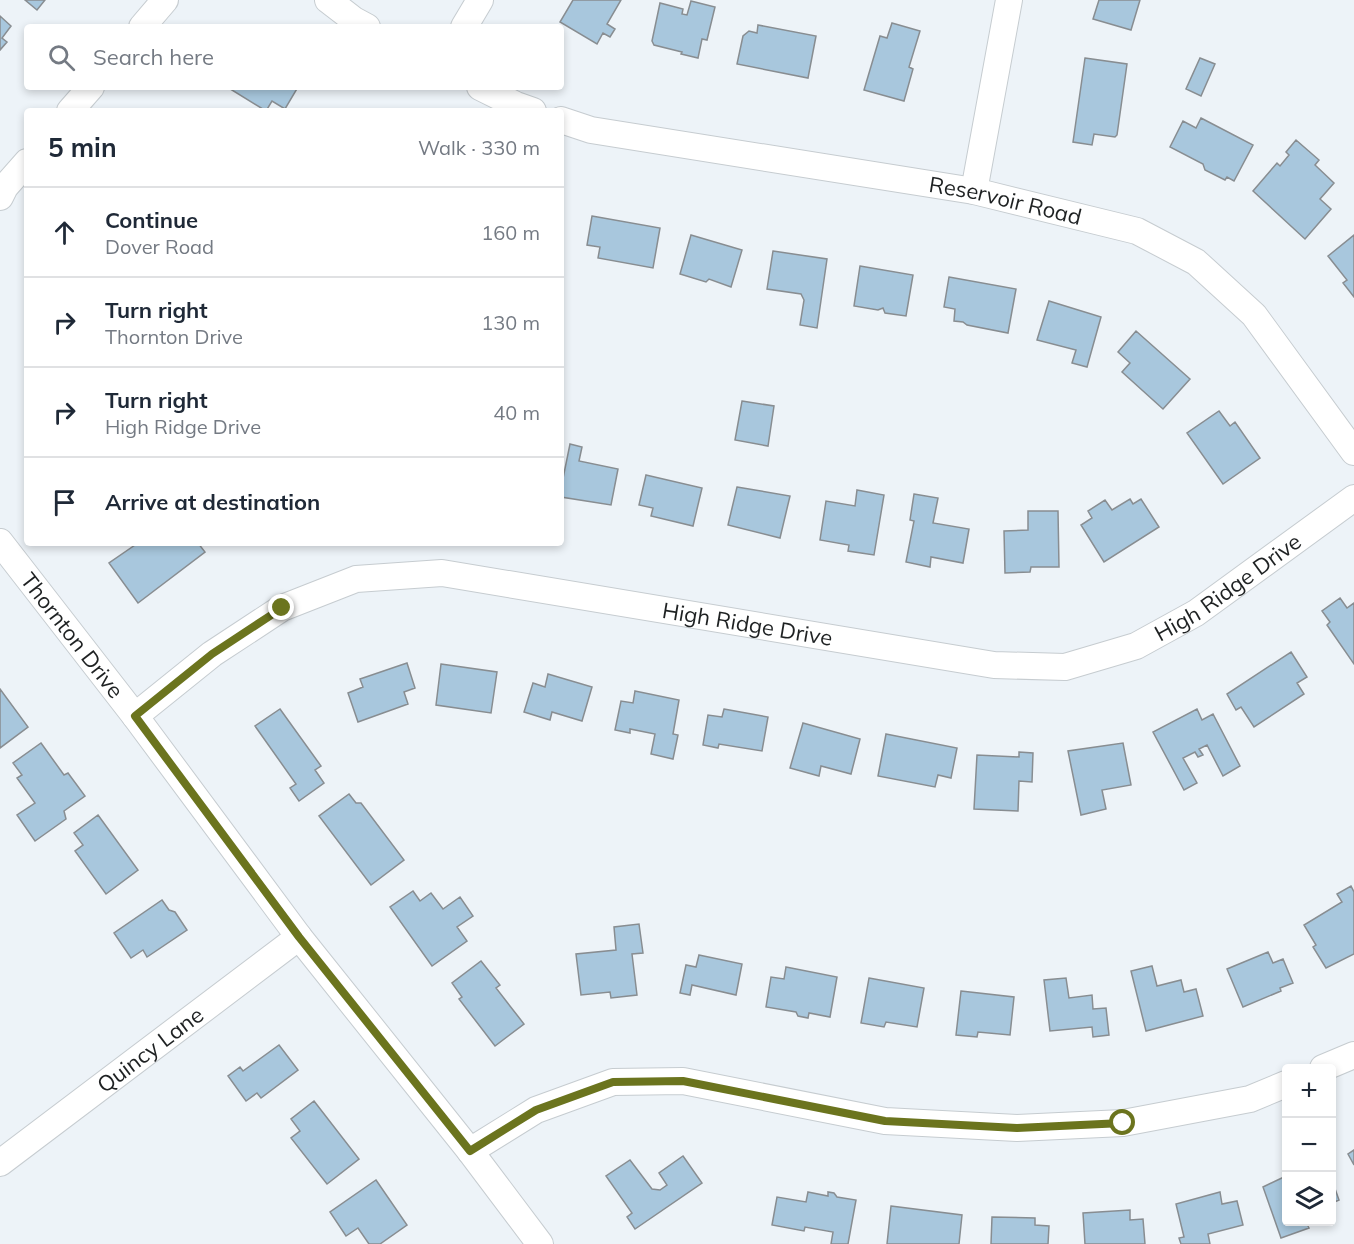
<!DOCTYPE html>
<meta charset="utf-8">
<style>
:root{--surface:#fff;--page:#f6f6f7;--text:#1f2937;--muted:#747a83;--line:#e0e1e3}
body{margin:0;font-family:Mulish,sans-serif;background:var(--page);color:var(--text)}
.controls{position:absolute;right:18px;bottom:18px;display:grid;overflow:hidden;border-radius:6px;box-shadow:0 3px 9px #0003}
.controls button{width:54px;height:54px;display:grid;place-items:center;padding:0;border:0;border-bottom:2px solid var(--line);background:var(--surface);color:var(--text);font:30px sans-serif}
.stop{position:absolute;width:18px;height:18px;margin:-14px;border:4px solid #6b741e;border-radius:50%;background:#fff}
.stop.end{background:#6b741e;border-color:#fff;box-shadow:0 2px 6px #0008}
.list{margin:0;padding:0;list-style:none}
h2{display:flex;justify-content:space-between;align-items:center;height:78px;margin:0;padding:0 24px;font-size:26px}
h2 small{font-size:20px;font-weight:400;color:var(--muted)}
.list li{display:grid;grid-template-columns:39px 1fr auto;gap:18px;align-items:center;box-sizing:border-box;height:90px;padding:0 24px;border-top:2px solid var(--line)}
.list b{display:block;font-size:22px;white-space:nowrap}
.list p{margin:0;font-size:20px;white-space:nowrap;color:var(--muted)}
.list em{font-size:20px;font-style:normal;color:var(--muted)}
.icon{flex:none;width:33px;height:33px;fill:none;stroke:currentColor;stroke-width:2;stroke-linecap:round;stroke-linejoin:round}
.map{position:relative;flex:none;width:1354px;height:1244px;overflow:hidden}
.search{position:absolute;background:var(--surface);box-shadow:0 3px 9px #0003;left:24px;top:24px;width:540px;height:66px;display:flex;align-items:center;gap:15px;box-sizing:border-box;padding:0 21px;border-radius:6px;color:var(--muted);font-size:22px}
.panel{position:absolute;background:var(--surface);box-shadow:0 3px 9px #0003;left:24px;top:108px;width:540px;height:438px;border-radius:6px}
.map>svg:first-child{display:block}
.building{fill:#a8c7dd;stroke:#888d91;stroke-width:1.5}
.lines{fill:none;stroke-linecap:round;stroke-linejoin:round}
.minor-casing{stroke:#c6ccd0;stroke-width:28}
.minor{stroke:#fff;stroke-width:26}
.route{stroke:#6b741e;stroke-width:8}
.labels{text-anchor:middle;stroke-width:4.5;stroke-linejoin:round;paint-order:stroke}
.street-label{font-size:22px;fill:#1e2122;stroke:#fff}
</style>
<div class="map">
<svg width="1354" height="1244" viewBox="0 0 1354 1244">
<rect width="100%" height="100%" fill="#edf3f8"/>
<path class="building" d="M25,0H45L37,10Z
M573,0H621L607,24L615,29L610,37L603,33L597,44L560,22Z
M1099,0H1140L1131,30L1093,19Z
M691,1L715,7L707,40L702,39L698,58L681,54L682,52L654,45L652,41L660,3L683,9L682,14L687,15Z
M0,16L11,26L2,38L7,42L0,50Z
M892,23L920,31L909,67L913,69L904,101L864,90L880,36L887,38Z
M758,25L816,36L808,78L737,64L743,36L749,31L757,33Z
M1085,58L1127,64L1117,135L1115,137L1094,134L1092,145L1073,142Z
M1200,58L1215,64L1201,96L1186,89Z
M227,87H298L285,109L272,101L266,111Z
M1201,118L1253,145L1234,181L1227,177L1225,180L1205,170L1203,164L1170,147L1183,121L1196,128Z
M1296,140L1319,160L1315,165L1334,183L1320,199L1331,209L1305,239L1253,191L1277,163L1280,166L1289,155L1286,152Z
M592,216L660,228L653,268L598,258L600,247L587,245Z
M691,235L742,250L731,287L709,279L706,282L680,274Z
M1354,235V297L1343,283L1347,280L1328,256Z
M773,251L827,259L817,328L800,325L804,300L801,294L767,289Z
M860,266L913,275L906,316L885,313L883,308L878,310L854,306Z
M949,277L1016,289L1008,333L967,325L963,322L954,321L955,309L944,307Z
M1049,301L1101,317L1087,367L1072,363L1076,350L1037,340Z
M1136,331L1190,379L1163,409L1122,372L1130,363L1118,352Z
M742,401L774,406L768,446L735,440Z
M1219,411L1230,426L1235,422L1260,458L1223,484L1187,433Z
M570,444L582,447L579,461L618,469L611,505L561,497V488Z
M646,475L702,488L693,526L651,516L653,508L639,505Z
M737,487L790,496L780,538L728,525Z
M857,490L884,495L874,555L848,551L849,545L820,540L826,501L855,506Z
M914,494L938,498L933,523L969,529L963,563L931,557L930,567L906,562L914,521L910,520Z
M1130,499L1133,504L1141,499L1159,527L1104,562L1081,525L1092,518L1088,511L1105,500L1112,510Z
M1028,511H1058L1059,567H1031L1030,572L1005,573L1004,531L1028,530Z
M138,543H198L205,552L138,603L109,563Z
M1340,598L1347,608L1354,603V664L1327,625L1330,622L1322,611Z
M1291,652L1307,677L1297,683L1304,694L1254,727L1241,707L1236,710L1227,694Z
M407,663L415,688L404,692L408,704L358,722L348,693L363,687L360,679Z
M441,664L497,672L491,713L436,705Z
M548,674L592,687L582,721L552,712L550,720L524,712L533,683L545,687Z
M0,689L28,727L0,748Z
M635,691L679,700L673,734L678,735L673,759L651,754L655,734L630,729V733L615,730L621,701L633,703Z
M280,709L321,766L315,770L324,783L299,801L290,788L296,784L255,726Z
M724,709L768,717L762,751L719,744L718,748L703,745L708,715L722,717Z
M1197,709L1202,720L1213,714L1240,766L1223,776L1207,745L1199,749L1203,755L1198,757L1195,752L1183,758L1197,783L1184,790L1153,732Z
M803,723L860,739L851,774L821,766L819,776L790,768Z
M886,734L957,748L951,778L938,775L935,787L878,776Z
M41,743L64,775L68,773L85,796L64,811L66,819L35,841L17,815L35,803L17,778L22,775L13,763Z
M1123,743L1131,785L1102,790L1106,809L1081,815L1068,751Z
M1019,752L1033,753L1032,782L1019,781L1018,811L974,809L977,755L1019,757Z
M349,794L356,803H361L404,860L371,885L319,816Z
M98,815L138,870L106,894L75,851L83,845L74,833Z
M1351,886L1354,892V954L1326,968L1313,947L1316,945L1304,925L1342,902L1337,894Z
M413,891L420,901L431,893L443,909L460,897L473,916L457,927L467,941L432,966L390,907Z
M162,900L169,910L175,912L187,930L147,957L143,950L131,958L114,933Z
M639,924L643,953L632,954L637,995L611,998L610,992L581,995L576,954L616,950L614,927Z
M1268,952L1273,963L1283,959L1293,983L1280,988L1281,991L1243,1007L1227,969Z
M699,955L742,964L736,995L692,985L690,995L680,993L686,965L696,967Z
M481,961L500,985L496,988L524,1024L495,1046L459,999L462,997L452,983Z
M1152,966L1157,986L1181,980L1184,992L1196,989L1203,1016L1146,1031L1131,971Z
M786,967L837,977L830,1017L809,1013L808,1018L798,1016L796,1012L766,1007L771,977L784,979Z
M869,978L924,988L917,1027L886,1022L884,1027L861,1023Z
M1066,978L1069,998L1092,995L1093,1009L1106,1008L1109,1035L1093,1037L1092,1027L1050,1031L1044,980Z
M961,991L1014,997L1010,1035L978,1032L977,1037L956,1035Z
M279,1045L298,1070L261,1098L257,1093L246,1101L228,1076L240,1067L243,1071Z
M314,1101L359,1159L327,1184L291,1138L300,1131L291,1119Z
M1354,1150V1165L1348,1154Z
M683,1156L702,1183L635,1229L627,1217L632,1213L606,1176L630,1160L652,1189L660,1190L667,1185L659,1173Z
M1286,1176V1222H1306L1309,1228L1281,1238L1263,1187Z
M376,1180L407,1225L380,1244H369L358,1228L346,1236L330,1212Z
M1332,1180L1339,1200L1332,1203Z
M808,1192L828,1196V1192L834,1193L837,1197L856,1200L848,1244H831L833,1232L805,1227L804,1231L772,1225L777,1197L806,1202Z
M1220,1192L1222,1204L1237,1201L1243,1225L1208,1234L1210,1244H1181L1179,1238L1184,1237L1176,1204Z
M891,1206L962,1215L959,1244H887Z
M1130,1210V1220L1143,1219L1145,1244H1085L1083,1213Z
M992,1217L1035,1218V1225L1049,1226L1048,1244H991Z"/>
<g class="lines">
<g class="minor-casing">
<g id="minor">
<path d="M328,0L354,20L367,27"/>
<path d="M142,27L165,0"/>
<path d="M464,27L480,0"/>
<path d="M480,87L516,105L533,111"/>
<path d="M70,111L91,87"/>
<path id="s1" d="M561,120L591,130L974,191L1137,231L1196,262L1254,315L1354,452"/>
<path d="M974,191L1009,0"/>
<path d="M0,197L5,187L27,162"/>
<path id="s2" d="M0,542L135,716L299,937L470,1151L540,1244"/>
<path id="s3" d="M135,716L212,654L282,608L356,579L442,573L994,665L1065,667L1136,646L1196,613L1354,498"/>
<path d="M1323,1068L1354,1055"/>
<path d="M470,1151L536,1110L613,1082L683,1081L885,1121L1017,1128L1123,1123L1250,1099L1286,1084"/>
<path id="s4" d="M0,1163L299,937"/>
</g>
</g>
<use href="#minor" class="minor"/>
</g>
<g class="lines">
<path class="route" d="M282,608L212,654L135,716L299,937L470,1151L536,1110L613,1082L683,1081L885,1121L1017,1128L1123,1123"/>
</g>
<g class="labels">
<g class="street-label">
<text dy="8" stroke="none"><textPath href="#s1" startOffset="452">Reservoir Road</textPath></text>
<text dy="8" stroke="none"><textPath href="#s3" startOffset="1162">High Ridge Drive</textPath></text>
<text dy="8" stroke="none"><textPath href="#s3" startOffset="658">High Ridge Drive</textPath></text>
<text dy="8" stroke="none"><textPath href="#s2" startOffset="118">Thornton Drive</textPath></text>
<text dy="8" stroke="none"><textPath href="#s4" startOffset="188">Quincy Lane</textPath></text>
</g>
</g>
</svg>
<div class="controls">
<button>+</button>
<button>−</button>
<button><svg class="icon" aria-label="layers" viewBox="0 0 24 24"><path d="M12 4l9 5-9 5-9-5zM3 14l9 5 9-5"/></svg></button>
</div>
<div class="stop" style="left:1123px;top:1123px"></div>
<div class="stop end" style="left:282px;top:608px"></div>
<div class="search"><svg class="icon" aria-label="search" viewBox="0 0 24 24"><circle cx="10" cy="10" r="6"/><path d="M15 15l6 6"/></svg>Search here</div>
<section class="panel">
<h2>5 min<small>Walk · 330 m</small></h2>
<ul class="list">
<li><svg class="icon" aria-label="ahead" viewBox="0 0 24 24"><path d="M12 20V5M6 11l6-6 6 6"/></svg><div><b>Continue</b><p>Dover Road</p></div><em>160 m</em></li>
<li><svg class="icon" aria-label="right" viewBox="0 0 24 24"><path d="M7 20v-9h11M14 6l5 5-5 5"/></svg><div><b>Turn right</b><p>Thornton Drive</p></div><em>130 m</em></li>
<li><svg class="icon" aria-label="right" viewBox="0 0 24 24"><path d="M7 20v-9h11M14 6l5 5-5 5"/></svg><div><b>Turn right</b><p>High Ridge Drive</p></div><em>40 m</em></li>
<li><svg class="icon" aria-label="arrive" viewBox="0 0 24 24"><path d="M6 21V4h12l-3 4 3 4H6"/></svg><div><b>Arrive at destination</b></div></li>
</ul>
</section>
</div>
